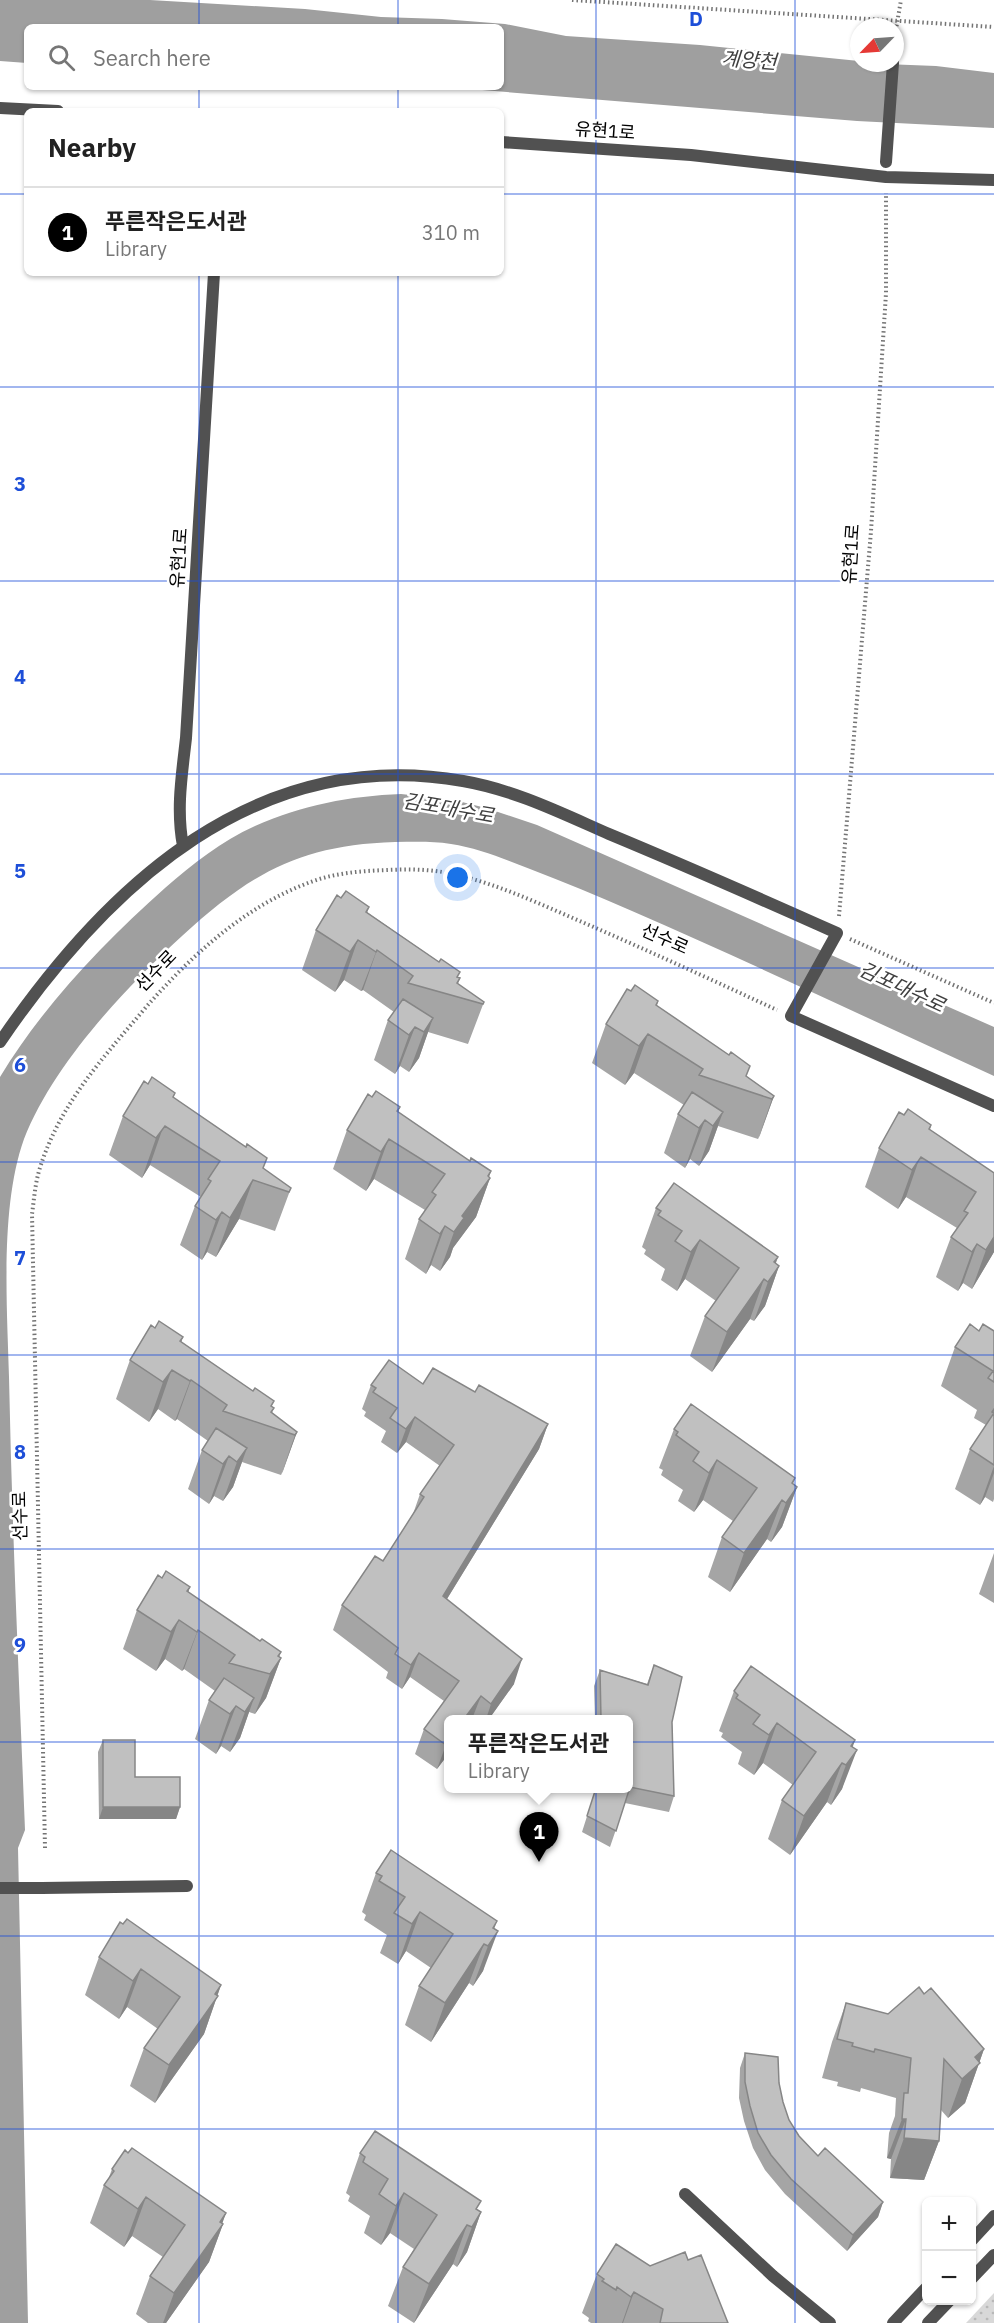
<!DOCTYPE html>
<meta charset="utf-8">
<style>
:root{--surface:#fff;--page:#f6f6f6;--text:#222;--muted:#767676;--line:#e0e0e0;--accent:#000}
body{margin:0;font-family:"IBM Plex Sans","Noto Sans KR",sans-serif;background:var(--page);color:var(--text)}
.controls{position:absolute;right:18px;bottom:18px;display:grid;overflow:hidden;border-radius:9px;box-shadow:0 2px 4px #0004}
.controls button{width:54px;height:54px;display:grid;place-items:center;padding:0;border:0;border-bottom:2px solid var(--line);background:var(--surface);color:var(--text);font:30px sans-serif}
.compass{position:absolute;left:850px;top:18px;width:54px;height:54px;border-radius:50%;background:var(--surface);box-shadow:0 2px 4px #0004;rotate:245deg}
.you{position:absolute;left:458px;top:878px;width:21px;height:21px;margin:-15px;border:4px solid #fff;border-radius:50%;background:#1a73e8;box-shadow:0 0 0 9px #1a73e833}
.badge{display:grid;place-items:center;width:39px;height:39px;border-radius:50%;background:var(--accent);color:#fff;font-size:20px;font-weight:700}
.pin{position:absolute;translate:-50% -50px;filter:drop-shadow(0 2px 3px #0008)}
.pin::after{content:'';position:absolute;top:32px;width:21px;height:18px;background:inherit;clip-path:polygon(0 0,100% 0,50% 100%)}
.popup{position:absolute;left:444px;top:1715px;width:189px;height:78px;box-sizing:border-box;display:grid;place-content:center;border-radius:9px;background:var(--surface);filter:drop-shadow(0 2px 4px #0005);font-size:20px;white-space:nowrap;color:var(--muted)}
.popup b{font-size:22px;color:var(--text)}
.popup::after{content:'';position:absolute;left:50%;top:100%;margin-left:-12px;border:12px solid transparent;border-top-color:var(--surface)}
.list{margin:0;padding:0;list-style:none}
h2{display:flex;justify-content:space-between;align-items:center;height:78px;margin:0;padding:0 24px;font-size:26px}
h2 small{font-size:20px;font-weight:400;color:var(--muted)}
.list li{display:grid;grid-template-columns:39px 1fr auto;gap:18px;align-items:center;box-sizing:border-box;height:90px;padding:0 24px;border-top:2px solid var(--line)}
.list b{display:block;font-size:22px;white-space:nowrap}
.list p{margin:0;font-size:20px;white-space:nowrap;color:var(--muted)}
.list em{font-size:20px;font-style:normal;color:var(--muted)}
.icon{flex:none;width:33px;height:33px;fill:none;stroke:currentColor;stroke-width:2;stroke-linecap:round;stroke-linejoin:round}
.map{position:relative;flex:none;width:994px;height:2323px;overflow:hidden}
.search{position:absolute;background:var(--surface);box-shadow:0 2px 4px #0004;left:24px;top:24px;width:480px;height:66px;display:flex;align-items:center;gap:15px;box-sizing:border-box;padding:0 21px;border-radius:9px;color:var(--muted);font-size:22px}
.panel{position:absolute;background:var(--surface);box-shadow:0 2px 4px #0004;left:24px;top:108px;width:480px;height:168px;border-radius:9px}
.map>svg:first-child{display:block}
.park{fill:url(#park-dots)}
.water{fill:#9f9f9f}
.lines{fill:none;stroke-linecap:round;stroke-linejoin:round}
.path{stroke:#737373;stroke-width:4;stroke-dasharray:1.5 3;stroke-linecap:butt}
.service{stroke:#515151;stroke-width:12}
.minor{stroke:#515151;stroke-width:12}
.tertiary{stroke:#515151;stroke-width:12}
.wall{fill:#a5a5a5}
.shaded-wall{fill:#868686}
.building{fill:#c0c0c0;stroke:#868686;stroke-width:1.5}
.grid{fill:none;stroke:#1d4ed8;stroke-width:1.5;stroke-opacity:0.55}
.labels{text-anchor:middle;stroke-width:5;stroke-linejoin:round;paint-order:stroke}
.street-label{font-size:18px;fill:#000;stroke:#fff}
.water-label{font-size:20px;font-style:italic;fill:#404040;stroke:#fff}
.grid-label{font-size:20px;text-anchor:middle;font-weight:bold;fill:#1d4ed8;stroke:#fff;stroke-width:5;stroke-linejoin:round;paint-order:stroke}
</style>
<div class="map">
<svg width="994" height="2323" viewBox="0 0 994 2323">
<defs>
<pattern id="park-dots" width="8" height="8" patternUnits="userSpaceOnUse" patternTransform="scale(1.5)"><rect width="8" height="8" fill="#d8d8d8"/><path d="M2 2h.1M6 6h.1" fill="none" stroke="#b8b8b8" stroke-width="1.8" stroke-linecap="round"/></pattern>
</defs>
<rect width="100%" height="100%" fill="#fff"/>
<path class="park" d="M994,2293V2323H966Z"/>
<path class="water" d="M0,0H150L305,9L381,17L442,19L505,24L566,36L700,45L859,61V63L936,66L994,73V128L857,121L445,87H501V27H27V63L0,61Z
M401,794L454,800L486,808L537,825L994,1027V1076C873,1021 754,964 632,911C598,896 564,882 530,869C504,859 478,848 451,844C432,841 414,842 395,842C300,845 251,873 182,936C124,989 53,1065 24,1139C0,1206 7,1305 9,1377C12,1528 19,1679 25,1830L18,1848L28,2323H0V1077C43,1006 103,943 165,888C193,864 221,841 255,826C302,805 350,796 401,794Z"/>
<g class="lines">
<path class="path" d="M572,0L994,27
M895,35L901,0
M839,916L871,531L886,293V193
M850,939L994,1003
M45,1848L32,1214C34,1200 35,1185 39,1171C59,1104 103,1058 147,1006C191,956 244,907 308,883C333,873 360,871 387,870C409,869 431,869 453,874C498,884 540,904 582,922C647,950 712,980 777,1010"/>
<path class="service" d="M886,162L893,63
M183,846C176,809 182,774 186,738L214,273
M0,1042C108,884 257,745 463,781C515,790 561,813 609,834C686,866 761,899 837,933L791,1016L994,1106
M42,1888L187,1886
M685,2194L773,2276L830,2323"/>
<path class="minor" d="M0,108L58,111
M501,142L691,155L886,177L994,180
M0,1888H42"/>
<path class="tertiary" d="M972,2240L994,2216
M972,2278L994,2255
M893,2323L926,2288
M928,2323L950,2300"/>
</g>
<path class="wall" d="M341,898L367,912L439,962L460,978L458,984L484,1002L468,1044L428,1032L419,1058L409,1072L400,1066L395,1074L374,1060L388,1020L394,1012L363,990L361,991L344,980L335,992L302,970L316,930Z
M631,991L658,1001L657,1006L746,1076L774,1096L758,1139L718,1126L709,1151L699,1166L690,1159L685,1168L664,1153L678,1114L684,1105L634,1073L625,1085L592,1063L606,1024Z
M372,1097L400,1107L398,1112L490,1178L476,1217L453,1248L450,1257L440,1271L431,1265L426,1274L405,1259L419,1219L425,1210L374,1179L366,1191L333,1169L347,1130Z
M174,1098L263,1168L291,1188L275,1231L239,1219L216,1257L207,1252L202,1260L180,1245L195,1206L201,1197L150,1165L142,1178L109,1155L123,1116Z
M904,1115L931,1125L930,1130L994,1173V1252L972,1289L963,1283L958,1291L936,1277L951,1237L957,1228L906,1197L898,1209L865,1187L879,1148Z
M656,1208L776,1264L779,1266L765,1306L754,1321L750,1319L712,1372L690,1356L705,1316L716,1301L685,1279L677,1291L661,1280L665,1269L644,1254L646,1250L642,1247Z
M155,1328L183,1337L181,1342L274,1408L272,1413L297,1432L281,1475L242,1462L233,1487L223,1501L214,1496L209,1504L188,1489L202,1450L208,1441L177,1419L175,1421L158,1409L149,1422L116,1399L130,1360Z
M979,1331H994V1499L993,1502L985,1497L980,1505L955,1489L970,1449L986,1425L974,1418L977,1410L941,1386L955,1347Z
M423,1384L475,1392L548,1424L539,1449L447,1599L514,1684L489,1719H449V1753L437,1769L415,1754L424,1729L444,1701L410,1677L402,1689L386,1678L388,1672L333,1630L342,1605L383,1561L413,1514L420,1494L440,1466L406,1442L397,1453L381,1442L386,1431L364,1416L366,1412L362,1409L371,1385Z
M674,1429L793,1484L797,1487L782,1527L771,1542L767,1539L730,1592L708,1577L722,1537L733,1521L703,1500L694,1512L678,1501L683,1490L661,1475L663,1470L659,1468Z
M994,1553V1603L979,1594Z
M162,1578L190,1587L188,1592L260,1641L281,1652L279,1657L281,1658L266,1698L255,1714L249,1712L240,1738L230,1752L221,1746L216,1754L195,1739L209,1700L215,1691L184,1669L182,1671L165,1659L156,1671L123,1649L137,1610Z
M654,1665L672,1722L674,1796L669,1812L625,1803L610,1847L582,1832L596,1788H629V1719H595L594,1686L600,1670L647,1684Z
M734,1691L853,1747L842,1789L831,1805L827,1802L790,1855L768,1839L782,1800L793,1785L763,1763L754,1775L738,1764L742,1752L721,1737L723,1733L719,1731Z
M103,1740L135,1777L180,1807L176,1819H99L98,1752Z
M376,1873L494,1929L483,1971L473,1986L469,1983L431,2042L405,2025L419,1986L431,1968L406,1951L398,1964L380,1953L387,1935L364,1920L366,1915L362,1912Z
M99,1957L221,1985L204,2034L155,2103L130,2086L144,2048L158,2029L127,2007L119,2019L85,1995Z
M924,1994L984,2049L965,2103L948,2118L941,2110L939,2141L924,2180L890,2178L891,2159L887,2158L889,2133L895,2116L896,2098L861,2088L860,2092L837,2086L838,2082L822,2078L832,2042L846,2003L888,2014Z
M745,2053L779,2083L783,2102L789,2120L799,2136L818,2156L883,2202L878,2217L847,2251L785,2194L765,2170L753,2148L744,2121L739,2098L740,2068Z
M360,2153L481,2212L467,2252L457,2267L453,2264L414,2323L388,2306L403,2267L414,2249L390,2233L381,2245L364,2233L370,2216L348,2201L350,2196L346,2193Z
M112,2169L226,2213L222,2223L223,2224L209,2262L166,2323H148L136,2314L150,2276L163,2257L132,2236L124,2247L90,2223L104,2185L108,2180Z
M688,2260L728,2323H591L588,2321L589,2318L582,2313L597,2274Z"/>
<path class="shaded-wall" d="M369,907L344,980L335,992L350,952L366,912Z
M377,950L363,990L361,991L376,952Z
M658,1001L645,1038L648,1034L634,1073L625,1085L639,1046L656,1005Z
M433,1018L419,1058L409,1072L424,1032Z
M415,1027L400,1066L395,1074L409,1035Z
M175,1093L150,1165L142,1178L156,1138L173,1097Z
M774,1096L760,1135L758,1139L772,1099Z
M400,1107L374,1179L366,1191L397,1111Z
M723,1112L709,1151L699,1166L713,1126Z
M705,1120L690,1159L685,1168L699,1128Z
M931,1125L906,1197L898,1209L912,1170L929,1129Z
M491,1171L487,1183L490,1178L476,1217L453,1248L450,1257L440,1271L454,1232L462,1216Z
M253,1180L239,1219L216,1257L230,1218Z
M222,1212L207,1252L202,1260L216,1220Z
M445,1226L431,1265L426,1274L440,1234Z
M994,1237V1252L972,1289L986,1250Z
M700,1240L685,1279L677,1291L691,1252Z
M977,1244L963,1283L958,1291L972,1252Z
M778,1257L770,1280L779,1266L765,1306L754,1321L768,1282L774,1262Z
M764,1279L750,1319L712,1372L727,1332Z
M183,1337L158,1409L149,1422L163,1382L180,1341Z
M191,1380L177,1419L175,1421L190,1381Z
M415,1417L406,1442L397,1453L406,1429Z
M548,1424L539,1449L434,1620L443,1596Z
M297,1432L283,1471L281,1475L295,1435Z
M247,1448L233,1487L223,1501L237,1462Z
M229,1456L214,1496L209,1504L223,1464Z
M717,1460L703,1500L694,1512L709,1473Z
M994,1466V1473L985,1497L980,1505Z
M795,1478L787,1501L797,1487L782,1527L771,1542L786,1503L792,1483Z
M782,1500L767,1539L730,1592L744,1553Z
M190,1587L165,1659L156,1671L171,1632L187,1591Z
M198,1630L184,1669L182,1671L197,1632Z
M281,1652L276,1665L281,1658L266,1698L255,1714L270,1674Z
M419,1653L410,1677L402,1689L411,1665Z
M522,1659L514,1684L489,1719H486L491,1704Z
M481,1696L472,1719H464Z
M254,1698L240,1738L230,1752L245,1712Z
M236,1706L221,1746L216,1754L230,1714Z
M777,1723L763,1763L754,1775L769,1735Z
M855,1740L847,1764L857,1750L842,1789L831,1805L846,1765L851,1746Z
M449,1741V1753L437,1769L446,1745Z
M842,1763L827,1802L790,1855L804,1816Z
M103,1807H180L176,1819H99Z
M420,1912L406,1951L398,1964L412,1924Z
M497,1921L488,1946L498,1931L483,1971L473,1986L488,1946L493,1928Z
M484,1944L469,1983L431,2042L445,2003Z
M141,1969L127,2007L119,2019L133,1981Z
M221,1985L204,2034L155,2103L169,2065Z
M984,2049L965,2103L948,2118L962,2079L975,2057Z
M902,2119H906L891,2159L887,2158Z
M904,2138L939,2141L924,2180L890,2178Z
M404,2193L390,2233L381,2245L396,2206Z
M146,2197L132,2236L124,2247L138,2209Z
M883,2202L878,2217L847,2251L853,2235Z
M481,2212L467,2252L457,2267L472,2227Z
M226,2213L221,2227L223,2224L209,2262L166,2323H163L174,2293Z
M467,2225L453,2264L414,2323L429,2284Z
M634,2292L623,2323H622L631,2297Z"/>
<path class="building" d="M346,891L369,907L366,912L439,962L441,959L460,972L457,977L460,978L457,983L484,1002L483,1004L408,983L413,976L377,950L376,952L358,940L350,952L316,930L337,895L341,898Z
M635,985L658,1001L656,1005L729,1055L731,1052L750,1066L746,1076L774,1096L772,1099L699,1075L703,1069L648,1034L639,1046L606,1024L627,989L631,991Z
M403,999L433,1018L424,1032L415,1027L409,1035L388,1020Z
M152,1077L175,1093L173,1097L246,1147L247,1144L267,1158L263,1168L291,1188L289,1192L253,1180L230,1218L222,1212L216,1220L195,1206L211,1181L208,1179L220,1161L165,1126L156,1138L123,1116L144,1081L148,1084Z
M376,1091L400,1107L397,1111L470,1161L471,1158L491,1171L488,1176L490,1178L462,1216L464,1218L454,1232L445,1226L440,1234L419,1219L436,1195L432,1192L445,1174L389,1139L381,1152L347,1130L368,1094L372,1097Z
M692,1092L723,1112L713,1126L705,1120L699,1128L678,1114Z
M908,1109L931,1125L929,1129L994,1173V1237L986,1250L977,1244L972,1252L951,1237L968,1213L964,1211L976,1192L921,1157L912,1170L879,1148L899,1112L904,1115Z
M674,1183L778,1257L774,1262L779,1266L768,1282L764,1279L727,1332L705,1316L739,1268L700,1240L691,1252L675,1241L682,1231L658,1215L661,1211L656,1208Z
M159,1321L183,1337L180,1341L253,1391L255,1388L274,1401L271,1406L274,1408L271,1412L297,1432L295,1435L223,1411L227,1405L191,1380L190,1381L172,1370L163,1382L130,1360L151,1325L155,1328Z
M970,1324L979,1331L983,1324L994,1331V1382L988,1378L993,1371L955,1347Z
M389,1360L423,1384L433,1368L475,1392L479,1385L548,1424L443,1596L522,1659L491,1704L481,1696L464,1719H449V1741L446,1745L424,1729L459,1681L419,1653L411,1665L395,1654L398,1648L342,1605L375,1556L383,1561L424,1497L420,1494L454,1445L415,1417L406,1429L390,1418L397,1408L373,1392L376,1388L371,1385Z
M691,1404L795,1478L792,1483L797,1487L786,1503L782,1500L744,1553L722,1537L757,1488L717,1460L709,1473L693,1461L699,1452L676,1435L678,1432L674,1429Z
M994,1409V1465L970,1449L994,1413L992,1412Z
M216,1428L247,1448L237,1462L229,1456L223,1464L202,1450Z
M166,1571L190,1587L187,1591L260,1641L262,1639L281,1652L278,1656L281,1658L270,1674L229,1663L235,1655L198,1630L197,1632L179,1620L171,1632L137,1610L158,1575L162,1578Z
M654,1665L682,1677L672,1722L674,1796L630,1787L616,1831L587,1816L596,1788H629V1719H601L600,1670L648,1685Z
M751,1666L855,1740L851,1746L857,1750L846,1765L842,1763L804,1816L782,1800L816,1752L777,1723L769,1735L753,1724L760,1715L736,1698L738,1695L734,1691Z
M224,1678L254,1698L245,1712L236,1706L230,1714L209,1700Z
M103,1740H135V1777H180V1807H103Z
M391,1850L497,1921L493,1928L498,1931L488,1946L484,1944L445,2003L419,1986L453,1934L420,1912L412,1924L394,1913L405,1897L379,1881L382,1876L376,1873Z
M127,1919L221,1985L215,1994L218,1996L169,2065L144,2048L180,1997L141,1969L133,1981L99,1957L120,1922L123,1924Z
M919,1987L924,1994L931,1988L984,2049L975,2057L980,2063L962,2079L944,2059L939,2141L904,2138L906,2119H902L904,2093H908L911,2058L875,2049L874,2052L852,2046L853,2043L837,2039L846,2003L888,2014Z
M745,2053L778,2057L779,2083L783,2102L789,2120L799,2136L818,2156L825,2148L883,2202L853,2235L791,2179L771,2155L758,2133L750,2106L745,2082Z
M375,2131L481,2201L476,2209L481,2212L472,2227L467,2225L429,2284L403,2267L437,2215L404,2193L396,2206L379,2194L388,2179L363,2162L365,2157L360,2153Z
M132,2148L226,2213L220,2222L223,2224L174,2293L150,2276L185,2225L146,2197L138,2209L104,2185L114,2171L112,2169L125,2150L128,2153Z
M616,2244L650,2266L685,2252L688,2260L701,2255L728,2323H660L663,2309L634,2292L631,2297L617,2287L616,2290L602,2281L604,2279L597,2274Z"/>
<path class="grid" d="M199,0V27M398,0V27M596,0V2323M795,0V2323M199,87V111M398,87V111M0,194H27M501,194H994M199,273V2323M398,273V2323M0,387H994M0,581H994M0,774H994M0,968H994M0,1162H994M0,1355H994M0,1549H994M0,1742H994M0,1936H994M0,2129H994"/>
<g class="labels">
<g class="street-label">
<text transform="translate(605 131) rotate(4)" y="6">유현1로</text>
<text transform="translate(851 554) rotate(-86)" y="6">유현1로</text>
<text transform="translate(179 558) rotate(-86)" y="6">유현1로</text>
<text transform="translate(665 939) rotate(24)" y="6">선수로</text>
<text transform="translate(156 971) rotate(-46)" y="6">선수로</text>
<text transform="translate(20 1516) rotate(-91)" y="6">선수로</text>
</g>
<g class="water-label">
<text transform="translate(749 60) rotate(4)" y="7">계양천</text>
<text transform="translate(448 808) rotate(10)" y="7">김포대수로</text>
<text transform="translate(902 987) rotate(25)" y="7">김포대수로</text>
</g>
</g>
<g class="grid-label">
<text x="696" y="26">D</text>
<text x="20" y="491">3</text>
<text x="20" y="684">4</text>
<text x="20" y="878">5</text>
<text x="20" y="1072">6</text>
<text x="20" y="1265">7</text>
<text x="20" y="1459">8</text>
<text x="20" y="1652">9</text>
</g>
</svg>
<div class="controls">
<button>+</button>
<button>−</button>
</div>
<svg class="compass" viewBox="-18 -18 36 36"><path d="M0-13l5 13h-10z" fill="#e53935"/><path d="M0 13l5-13h-10z" fill="#767676"/></svg>
<div class="you"></div>
<div class="pin badge" style="left:539px;top:1862px">1</div>
<div class="popup"><b>푸른작은도서관</b>Library</div>
<div class="search"><svg class="icon" aria-label="search" viewBox="0 0 24 24"><circle cx="10" cy="10" r="6"/><path d="M15 15l6 6"/></svg>Search here</div>
<section class="panel">
<h2>Nearby<small></small></h2>
<ul class="list">
<li><span class="badge">1</span><div><b>푸른작은도서관</b><p>Library</p></div><em>310 m</em></li>
</ul>
</section>
</div>
